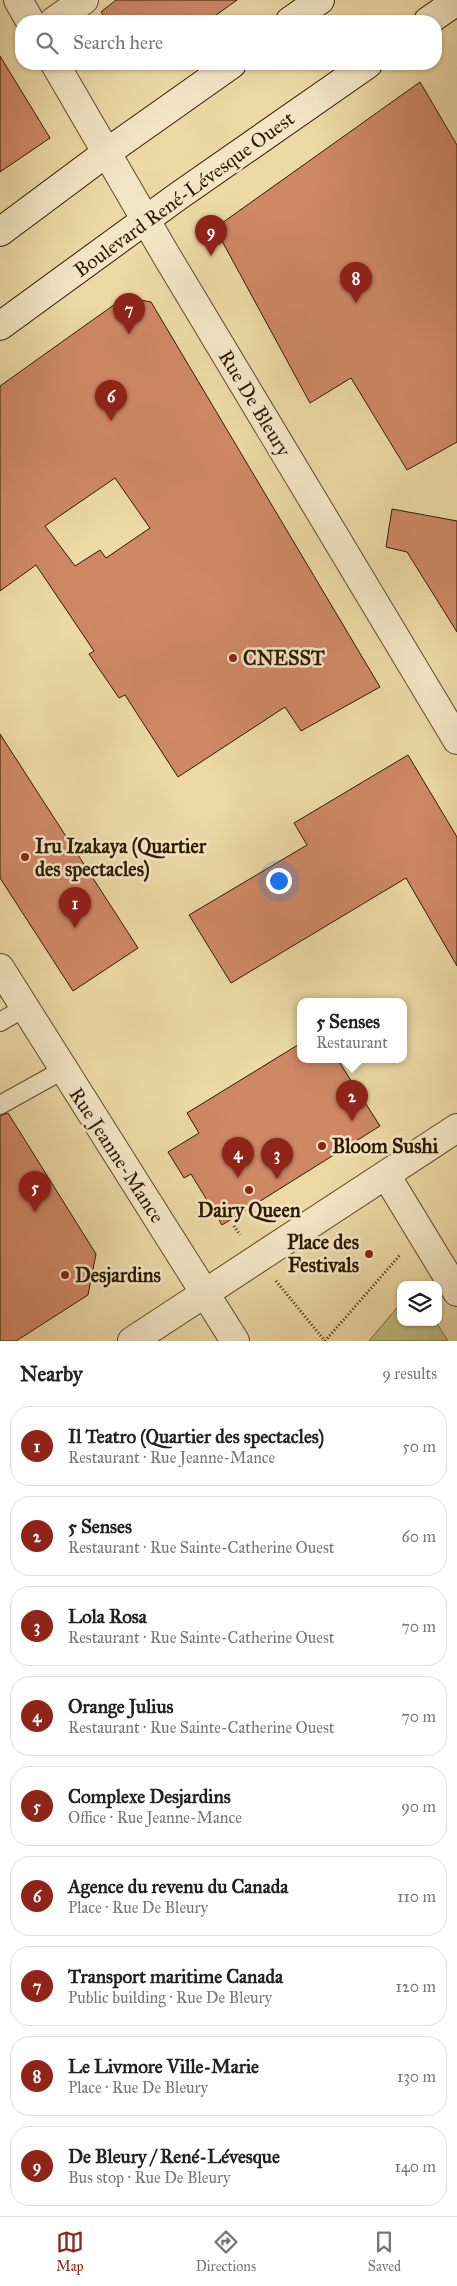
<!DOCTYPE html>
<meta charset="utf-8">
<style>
:root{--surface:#fff;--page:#f2f2f2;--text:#222;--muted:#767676;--line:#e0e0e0;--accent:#8f2418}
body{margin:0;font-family:"IM FELL Great Primer",serif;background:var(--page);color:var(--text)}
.controls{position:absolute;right:15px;bottom:15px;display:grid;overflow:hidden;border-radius:10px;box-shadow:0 1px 4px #0004}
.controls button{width:45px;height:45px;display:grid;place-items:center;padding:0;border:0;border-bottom:1px solid var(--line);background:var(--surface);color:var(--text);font:25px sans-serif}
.you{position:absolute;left:278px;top:880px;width:18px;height:18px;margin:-12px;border:4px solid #fff;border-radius:50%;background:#1a73e8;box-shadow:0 0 0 8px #1a73e833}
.badge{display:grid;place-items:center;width:32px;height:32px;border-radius:50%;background:var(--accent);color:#fff;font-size:16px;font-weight:700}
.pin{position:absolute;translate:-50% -41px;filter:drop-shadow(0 1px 2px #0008)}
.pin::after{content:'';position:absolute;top:26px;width:18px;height:15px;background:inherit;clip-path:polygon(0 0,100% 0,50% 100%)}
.popup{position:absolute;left:297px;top:998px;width:110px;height:65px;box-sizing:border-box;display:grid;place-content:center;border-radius:10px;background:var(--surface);filter:drop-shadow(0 1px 4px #0005);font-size:16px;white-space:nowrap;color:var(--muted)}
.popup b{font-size:19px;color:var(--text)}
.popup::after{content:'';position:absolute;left:50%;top:100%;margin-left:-10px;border:10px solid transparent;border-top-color:var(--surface)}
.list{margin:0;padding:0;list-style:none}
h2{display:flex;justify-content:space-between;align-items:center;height:65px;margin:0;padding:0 20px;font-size:21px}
h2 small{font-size:16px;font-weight:400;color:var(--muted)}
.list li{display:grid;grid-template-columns:32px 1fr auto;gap:15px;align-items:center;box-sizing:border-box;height:80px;margin:0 10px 10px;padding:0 10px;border:1px solid var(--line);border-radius:20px}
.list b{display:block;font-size:19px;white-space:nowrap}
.list p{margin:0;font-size:16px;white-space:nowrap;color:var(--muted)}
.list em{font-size:16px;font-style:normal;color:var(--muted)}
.icon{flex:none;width:28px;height:28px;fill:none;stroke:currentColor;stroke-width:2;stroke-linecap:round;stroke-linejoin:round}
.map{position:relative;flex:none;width:457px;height:1341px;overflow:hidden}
.search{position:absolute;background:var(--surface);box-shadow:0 1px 4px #0004;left:15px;right:15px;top:15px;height:55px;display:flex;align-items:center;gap:12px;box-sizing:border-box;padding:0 18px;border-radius:20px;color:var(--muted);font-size:19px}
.sheet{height:875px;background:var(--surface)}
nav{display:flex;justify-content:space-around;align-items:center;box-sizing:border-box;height:70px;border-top:1px solid var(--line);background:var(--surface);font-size:14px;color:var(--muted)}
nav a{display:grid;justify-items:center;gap:2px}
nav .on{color:var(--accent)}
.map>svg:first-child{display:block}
.green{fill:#bfbd81;stroke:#766c41}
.building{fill:#cf8866;stroke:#2e1a01;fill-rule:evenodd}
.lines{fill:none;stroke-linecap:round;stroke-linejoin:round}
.service-casing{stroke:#5e4a2a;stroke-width:20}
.pedestrian-casing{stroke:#5e4a2a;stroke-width:30}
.minor-casing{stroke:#5e4a2a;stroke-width:30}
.tertiary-casing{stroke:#5e4a2a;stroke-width:30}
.secondary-casing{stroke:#2e1a01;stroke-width:30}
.path{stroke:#2e1a01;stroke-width:3;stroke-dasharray:1 2.5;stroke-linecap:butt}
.service{stroke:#f3e6c5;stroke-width:18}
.pedestrian{stroke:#f3e6c5;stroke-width:28}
.minor{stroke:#f3e6c5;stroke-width:28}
.tertiary{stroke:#f3e6c5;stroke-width:28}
.secondary{stroke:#f3e6c5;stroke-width:28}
.poi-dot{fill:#8f2418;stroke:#f3e6c5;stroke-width:2}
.labels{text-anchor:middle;stroke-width:5;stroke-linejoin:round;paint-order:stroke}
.street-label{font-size:20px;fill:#2e1a01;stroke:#f3e6c5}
.poi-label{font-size:20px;font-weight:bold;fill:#2e1a01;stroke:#f3e6c5;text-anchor:start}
</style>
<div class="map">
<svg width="457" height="1341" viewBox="0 0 457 1341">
<rect width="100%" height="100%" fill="#ecd9a6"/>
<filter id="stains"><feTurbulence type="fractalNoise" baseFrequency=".004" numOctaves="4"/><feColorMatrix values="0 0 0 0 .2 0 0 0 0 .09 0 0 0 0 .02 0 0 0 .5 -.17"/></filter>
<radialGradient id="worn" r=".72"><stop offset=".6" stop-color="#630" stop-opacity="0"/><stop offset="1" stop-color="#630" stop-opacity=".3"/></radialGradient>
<path class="green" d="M401,1303V1322H436L448,1341H369Z"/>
<path class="building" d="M116,0H237L208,21H108L101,12Z
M0,56L50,138L0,172Z
M420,82L457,145V442L407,470L351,378L310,403L215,228Z
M125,297L151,302L380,687L301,731L285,707L178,777L125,695L119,698L89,654L94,651L36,565L0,591V386ZM115,478L150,528L106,558L100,550L75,566L45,526Z
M392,509L457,521V632L407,552L386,547Z
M0,734L138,948L73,991L0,878Z
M408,755L457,837V966L406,878L231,983L189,915L307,845L294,823Z
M301,1043V1060H338L380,1126L222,1225L191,1174L184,1178L168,1152L199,1133L187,1113Z
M8,1113L96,1254L88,1295L16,1341H0V1116Z"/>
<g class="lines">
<g class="service-casing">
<path id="service" d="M0,1022L24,1008
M0,1105L63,1070"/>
</g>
<g class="pedestrian-casing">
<path id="pedestrian" d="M132,1341L457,1128"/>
</g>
<g class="minor-casing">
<path id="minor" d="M54,21L84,0
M386,1175L457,1292"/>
</g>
<g class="tertiary-casing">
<path id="tertiary" d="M18,0L30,21
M55,64L166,255L457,740
M0,968L235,1341"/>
</g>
<g class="secondary-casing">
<path id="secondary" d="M290,21L320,0
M428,21L457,1
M0,232L106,153L232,64
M0,326L177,197L368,64"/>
</g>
<path class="path" d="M234,1226L240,1235
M276,1281L325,1341
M325,1341L400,1255"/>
<use href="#service" class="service"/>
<use href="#pedestrian" class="pedestrian"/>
<use href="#minor" class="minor"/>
<use href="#tertiary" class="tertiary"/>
<use href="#secondary" class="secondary"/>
</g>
<g class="poi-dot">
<circle cx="233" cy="658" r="5"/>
<circle cx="25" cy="857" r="5"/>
<circle cx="322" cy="1146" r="5"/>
<circle cx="249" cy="1190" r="5"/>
<circle cx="369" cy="1254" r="5"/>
<circle cx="65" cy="1275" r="5"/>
</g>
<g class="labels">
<g class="street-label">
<text transform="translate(184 194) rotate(-36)" y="7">Boulevard René-Lévesque Ouest</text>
<text transform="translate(255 403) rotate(59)" y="7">Rue De Bleury</text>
<text transform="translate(117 1155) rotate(57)" y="7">Rue Jeanne-Mance</text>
</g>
<g class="poi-label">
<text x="243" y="665">CNESST</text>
<text x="35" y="853">Iru Izakaya (Quartier<tspan x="35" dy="23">des spectacles)</tspan></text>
<text x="332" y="1153">Bloom Sushi</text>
<text x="249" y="1217" text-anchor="middle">Dairy Queen</text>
<text x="359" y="1249" text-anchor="end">Place des<tspan x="359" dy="23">Festivals</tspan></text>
<text x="75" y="1282">Desjardins</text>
</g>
</g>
<rect width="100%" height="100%" filter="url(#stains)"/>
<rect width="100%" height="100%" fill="url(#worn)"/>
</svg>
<div class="controls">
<button><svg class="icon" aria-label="layers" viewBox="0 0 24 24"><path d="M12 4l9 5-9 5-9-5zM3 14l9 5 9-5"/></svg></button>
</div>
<div class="you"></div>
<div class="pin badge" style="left:75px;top:928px">1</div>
<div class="pin badge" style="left:352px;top:1121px">2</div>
<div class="popup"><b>5 Senses</b>Restaurant</div>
<div class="pin badge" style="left:277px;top:1179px">3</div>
<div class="pin badge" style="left:238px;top:1178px">4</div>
<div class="pin badge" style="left:35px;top:1212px">5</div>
<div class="pin badge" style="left:111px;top:421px">6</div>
<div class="pin badge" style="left:129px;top:334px">7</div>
<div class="pin badge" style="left:356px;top:303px">8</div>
<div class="pin badge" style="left:211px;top:256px">9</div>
<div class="search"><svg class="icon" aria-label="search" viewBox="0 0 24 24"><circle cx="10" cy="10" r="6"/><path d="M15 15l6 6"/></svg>Search here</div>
</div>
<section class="sheet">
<h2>Nearby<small>9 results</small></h2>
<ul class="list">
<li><span class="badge">1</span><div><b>Il Teatro (Quartier des spectacles)</b><p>Restaurant · Rue Jeanne-Mance</p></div><em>50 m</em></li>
<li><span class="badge">2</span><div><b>5 Senses</b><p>Restaurant · Rue Sainte-Catherine Ouest</p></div><em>60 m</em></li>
<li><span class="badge">3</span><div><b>Lola Rosa</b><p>Restaurant · Rue Sainte-Catherine Ouest</p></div><em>70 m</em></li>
<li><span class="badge">4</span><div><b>Orange Julius</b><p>Restaurant · Rue Sainte-Catherine Ouest</p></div><em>70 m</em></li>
<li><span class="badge">5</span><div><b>Complexe Desjardins</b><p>Office · Rue Jeanne-Mance</p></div><em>90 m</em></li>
<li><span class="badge">6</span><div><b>Agence du revenu du Canada</b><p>Place · Rue De Bleury</p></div><em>110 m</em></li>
<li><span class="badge">7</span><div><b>Transport maritime Canada</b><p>Public building · Rue De Bleury</p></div><em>120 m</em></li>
<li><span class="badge">8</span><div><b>Le Livmore Ville-Marie</b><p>Place · Rue De Bleury</p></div><em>130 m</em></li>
<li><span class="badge">9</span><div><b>De Bleury / René-Lévesque</b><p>Bus stop · Rue De Bleury</p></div><em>140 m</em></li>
</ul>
</section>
<nav>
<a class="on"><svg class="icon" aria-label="map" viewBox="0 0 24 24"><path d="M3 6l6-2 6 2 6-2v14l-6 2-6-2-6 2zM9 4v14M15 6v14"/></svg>Map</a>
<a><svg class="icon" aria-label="directions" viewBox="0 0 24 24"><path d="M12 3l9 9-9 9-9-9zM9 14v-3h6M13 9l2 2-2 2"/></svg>Directions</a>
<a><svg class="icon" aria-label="saved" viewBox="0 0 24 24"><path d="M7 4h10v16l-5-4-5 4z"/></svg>Saved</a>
</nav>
